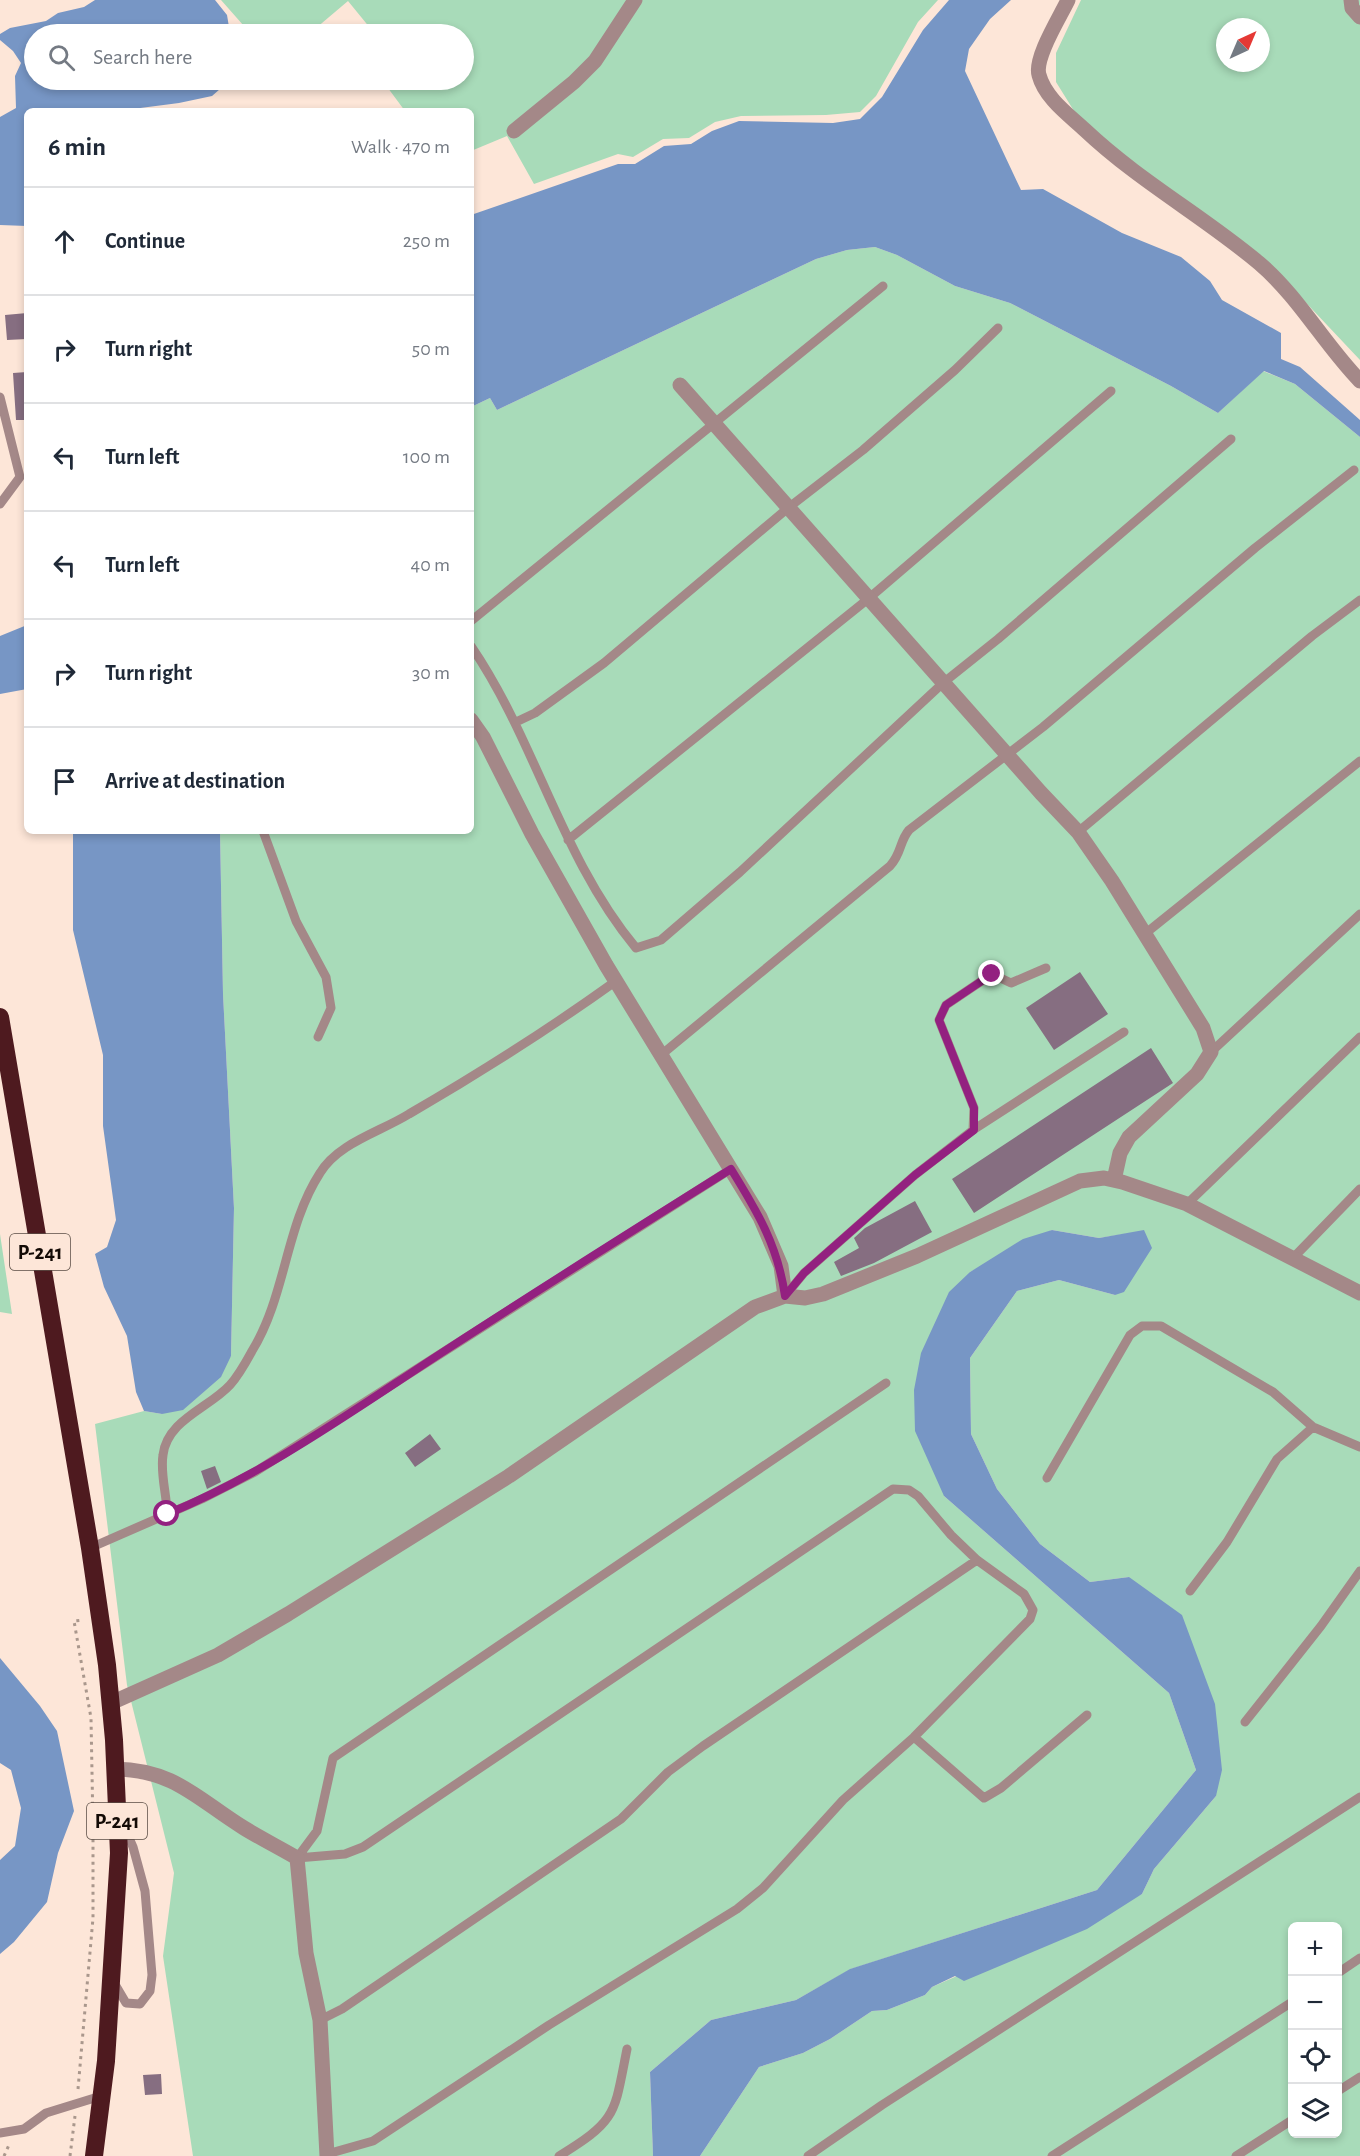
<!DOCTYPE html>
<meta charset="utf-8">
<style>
:root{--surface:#fff;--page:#f6f6f7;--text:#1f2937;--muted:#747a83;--line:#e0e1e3}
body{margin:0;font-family:"Alegreya Sans",sans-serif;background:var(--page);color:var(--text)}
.controls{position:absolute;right:18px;bottom:18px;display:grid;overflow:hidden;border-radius:9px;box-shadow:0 3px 9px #0003}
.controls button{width:54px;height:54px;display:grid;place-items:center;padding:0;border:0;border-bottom:2px solid var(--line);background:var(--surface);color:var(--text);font:30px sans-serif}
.compass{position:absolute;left:1216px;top:18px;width:54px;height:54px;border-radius:50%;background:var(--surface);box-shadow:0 3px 9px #0003;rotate:44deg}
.stop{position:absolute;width:18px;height:18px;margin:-14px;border:4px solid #932180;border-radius:50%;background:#fff}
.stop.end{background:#932180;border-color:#fff;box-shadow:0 2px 6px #0008}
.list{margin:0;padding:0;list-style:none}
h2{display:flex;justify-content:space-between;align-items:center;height:78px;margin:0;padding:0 24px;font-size:26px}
h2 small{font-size:20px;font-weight:400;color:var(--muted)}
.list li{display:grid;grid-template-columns:39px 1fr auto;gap:18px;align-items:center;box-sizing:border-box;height:108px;padding:0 24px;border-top:2px solid var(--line)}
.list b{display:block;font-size:22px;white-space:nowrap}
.list em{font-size:20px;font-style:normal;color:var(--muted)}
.icon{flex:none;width:33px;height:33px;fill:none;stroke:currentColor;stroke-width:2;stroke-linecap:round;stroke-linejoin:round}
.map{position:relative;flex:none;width:1360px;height:2156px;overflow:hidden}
.search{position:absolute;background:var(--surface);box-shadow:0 3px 9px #0003;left:24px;top:24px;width:450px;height:66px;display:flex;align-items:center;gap:15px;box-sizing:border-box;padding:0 21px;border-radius:33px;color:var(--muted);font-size:22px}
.panel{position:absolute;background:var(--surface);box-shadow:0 3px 9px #0003;left:24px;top:108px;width:450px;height:726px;border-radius:9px}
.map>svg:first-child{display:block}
.green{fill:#a8dbb9;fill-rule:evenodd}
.water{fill:#7796c5}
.building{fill:#866e81}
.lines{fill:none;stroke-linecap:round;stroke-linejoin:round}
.path{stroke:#a9978c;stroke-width:3;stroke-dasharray:3 4.5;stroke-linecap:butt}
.lane{stroke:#a48888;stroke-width:9}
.street{stroke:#a48888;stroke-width:15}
.highway{stroke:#4e1a1f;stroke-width:18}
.route{stroke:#932180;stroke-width:8}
.labels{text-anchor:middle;stroke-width:4.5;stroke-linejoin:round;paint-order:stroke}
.shield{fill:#fde6d8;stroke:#594c44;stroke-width:1.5}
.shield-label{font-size:21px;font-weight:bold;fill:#130a05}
</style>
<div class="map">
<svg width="1360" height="2156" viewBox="0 0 1360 2156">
<rect width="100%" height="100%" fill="#fde6d8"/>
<path class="green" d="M221,0H938L918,22L876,96L860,112L826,115L741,116L715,122L689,138L663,139L633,157L618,154L534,184L507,136L471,151V111H405L382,80H464V34H375L348,1L309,34H251Z
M1081,0H1360V360L1294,290L1084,127L1056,82V53ZM1225,27H1261V63H1225Z
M875,247L897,255L955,286L1010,303L1171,386L1218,413L1263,371L1295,384L1360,437V2156H700L759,2067L803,2053L830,2039L872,2011L887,2010L925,1995L932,1987L1142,1894L1154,1869L1216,1796L1129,1577L1090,1582L1040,1544L997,1489L971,1434L970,1358L1017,1291L1059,1280L1115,1295L1144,1231L1099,1238L1052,1230L970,1272L944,1496L1169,1693L1196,1770L1097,1890L851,1969L796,2000L711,2020L650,2072L653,2156H193L163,1956L174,1873L127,1685L95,1424L144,1411L162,1414L231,1356L234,1208L223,994L220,831H471V407L490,398L497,410L816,259L847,250ZM1292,1926H1338V2134H1292Z
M0,1234L12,1314L0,1312Z"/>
<path class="water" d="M95,0H215L227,15L230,33L34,34V80H228V82L212,96L179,103L117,111H27V226L0,225V117L16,108L15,76L21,63L13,51L0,40V34L10,28L46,21L58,13L84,7Z
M949,0H1011L990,19L969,49L965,71L1021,190L1043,189L1122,233L1181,257L1210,281L1222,300L1281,333V359L1300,367L1360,420V437L1295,384L1264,371L1218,413L1171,386L1010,303L955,286L897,255L875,247L847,250L816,259L497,410L490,398L471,407V215L618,164H635L664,146L691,144L712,131L739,121L833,123L860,119L882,97L923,30Z
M27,625V689L0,694V636Z
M73,831H220L223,994L234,1208L231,1356L221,1377L183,1410L162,1414L144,1411L136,1392L127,1336L104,1287L95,1254L107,1247L116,1220L103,1126V1055L73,930Z
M1052,1230L1099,1238L1144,1230L1152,1248L1124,1292L1115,1295L1059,1280L1017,1291L970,1358L971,1434L997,1489L1040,1544L1090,1582L1129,1577L1182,1615L1215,1704L1222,1770L1216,1796L1154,1869L1142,1894L1087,1929L964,1981L955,1976L932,1987L925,1995L887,2010L872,2011L830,2039L803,2053L759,2067L700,2156H653L650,2072L711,2020L796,2000L850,1969L1097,1890L1196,1770L1169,1693L944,1496L915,1431L914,1390L921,1353L949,1292L970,1272L1023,1239Z
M0,1658L40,1706L57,1731L74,1811L58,1853L47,1902L14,1942L0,1954V1860L15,1846L21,1808L11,1770L0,1763Z"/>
<path class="building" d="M27,313V339L7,340L5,315Z
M27,372V420H16L13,373Z
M1080,972L1108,1014L1054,1050L1026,1008Z
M1151,1048L1173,1083L974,1213L952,1179Z
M915,1201L932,1232L874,1263L841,1276L834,1262L859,1248L854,1238L865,1228Z
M430,1434L441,1449L415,1467L405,1453Z
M215,1466L221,1482L207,1489L201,1471Z
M161,2074L162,2094L145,2095L143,2075Z"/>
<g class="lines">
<path class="path" d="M78,2089L93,1918V1826L91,1718L74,1621L83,1620
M4,2156L9,2145
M70,2156L75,2116"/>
<path class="lane" d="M0,397L20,477L0,504
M471,621L883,286
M471,646C536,741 561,858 636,948L661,940L740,872L943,683L998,639L1231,439
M516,722L535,713L604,663L788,508L863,450L955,370L998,328
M263,831L296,921L326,977L331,1008L318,1037
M1078,832L1312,636L1360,600
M568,840L868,599L1111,391
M1146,933L1360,761
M1211,1052L1360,914
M661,1055L890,866C902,853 899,842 909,830L1043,727L1255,548L1354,470
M973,1130L974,1108L939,1020L946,1005L992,974L1011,983L1046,968
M1187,1204L1360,1037
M1294,1257L1360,1189
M785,1296L804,1273L915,1175L973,1130L1124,1032
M1047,1478L1130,1335L1142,1326H1161L1273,1392L1313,1427L1360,1447
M167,1514C167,1495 160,1474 163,1455C167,1420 209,1408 230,1385C239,1375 246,1362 252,1351C286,1296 285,1227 320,1173C338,1143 380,1132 409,1114C480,1073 549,1029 616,981
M90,1548L202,1499L255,1472L731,1169
M1190,1591L1227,1542L1277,1459L1313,1427
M1245,1722L1321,1626L1360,1571
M914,1737L984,1798L1001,1788L1087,1715
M297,1858L345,1854L363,1847L893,1489L909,1490L918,1496L951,1535L977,1560L1024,1594L1033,1610L1030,1619L914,1737L843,1800L763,1888L737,1909L549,2025L373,2141L327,2154
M297,1858L317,1831L333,1758L886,1383
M1338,1973L1360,1958
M116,1986L126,2003L140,2004L150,1991L152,1975L145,1891L133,1847L123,1824
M320,2020L342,2009L621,1819L668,1772L703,1746L977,1560
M1338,2091L1360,2077
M0,2133L24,2129L46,2113L101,2096
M559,2156C618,2120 614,2114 627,2049
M808,2156L882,2105L1360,1797
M1052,2156L1292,2002
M1236,2156L1292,2120"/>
<path class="street" d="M1068,0C1060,17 1034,58 1039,75C1045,98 1069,115 1085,130C1139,181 1203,216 1259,263C1299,297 1324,344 1360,381
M1351,0L1352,8L1360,17
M514,131L574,82L595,61L635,0
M680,385L1041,793L1078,832L1112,881L1203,1028L1211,1052L1197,1074L1129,1137L1120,1153L1114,1180
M471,720L483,737L532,834L606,965L760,1217L781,1266L785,1296
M111,1703L218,1655L288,1614L509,1476L755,1307L785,1296L805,1298L823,1294L917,1256L1080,1181L1104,1178L1122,1182L1187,1204L1360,1293
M115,1769C175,1770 197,1799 244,1828C262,1839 280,1848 297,1858L306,1953L320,2020L327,2156"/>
<path class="highway" d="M0,1017L90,1548L107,1665L114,1740L119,1853L106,2061L94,2156"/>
</g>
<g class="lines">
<path class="route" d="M167,1514C267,1473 355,1409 446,1350C540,1289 635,1229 731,1169C757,1211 778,1246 785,1296L804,1273L915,1175L974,1130V1108L939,1020L946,1005L992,974"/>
</g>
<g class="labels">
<g class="shield">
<rect x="10" y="1234" width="60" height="36" rx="4.5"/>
<rect x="87" y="1803" width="60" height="36" rx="4.5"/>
</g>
<g class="shield-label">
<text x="40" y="1259">Р-241</text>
<text x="117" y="1828">Р-241</text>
</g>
</g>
</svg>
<div class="controls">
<button>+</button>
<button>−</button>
<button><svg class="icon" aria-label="locate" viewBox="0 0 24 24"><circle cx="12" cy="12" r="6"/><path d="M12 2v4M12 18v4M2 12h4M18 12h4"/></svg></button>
<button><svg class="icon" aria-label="layers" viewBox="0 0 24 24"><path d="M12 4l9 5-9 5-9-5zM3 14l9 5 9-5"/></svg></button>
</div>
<svg class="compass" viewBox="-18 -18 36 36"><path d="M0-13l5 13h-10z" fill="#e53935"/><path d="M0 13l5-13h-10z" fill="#747a83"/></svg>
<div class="stop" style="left:167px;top:1514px"></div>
<div class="stop end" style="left:992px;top:974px"></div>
<div class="search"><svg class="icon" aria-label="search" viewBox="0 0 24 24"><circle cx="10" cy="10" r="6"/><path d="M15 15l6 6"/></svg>Search here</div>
<section class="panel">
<h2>6 min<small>Walk · 470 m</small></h2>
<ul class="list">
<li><svg class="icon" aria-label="ahead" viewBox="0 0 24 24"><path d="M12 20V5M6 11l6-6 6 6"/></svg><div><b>Continue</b></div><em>250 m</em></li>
<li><svg class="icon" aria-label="right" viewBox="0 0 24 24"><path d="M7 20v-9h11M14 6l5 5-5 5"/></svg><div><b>Turn right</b></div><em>50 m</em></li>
<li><svg class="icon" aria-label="left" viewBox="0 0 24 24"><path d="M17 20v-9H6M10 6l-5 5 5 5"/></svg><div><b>Turn left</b></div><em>100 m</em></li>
<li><svg class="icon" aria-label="left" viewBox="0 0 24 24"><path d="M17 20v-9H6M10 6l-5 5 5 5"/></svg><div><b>Turn left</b></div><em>40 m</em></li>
<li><svg class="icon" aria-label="right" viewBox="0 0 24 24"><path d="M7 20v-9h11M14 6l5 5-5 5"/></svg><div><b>Turn right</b></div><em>30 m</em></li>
<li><svg class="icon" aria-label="arrive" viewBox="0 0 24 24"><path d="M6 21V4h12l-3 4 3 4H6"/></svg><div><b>Arrive at destination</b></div></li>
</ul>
</section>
</div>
